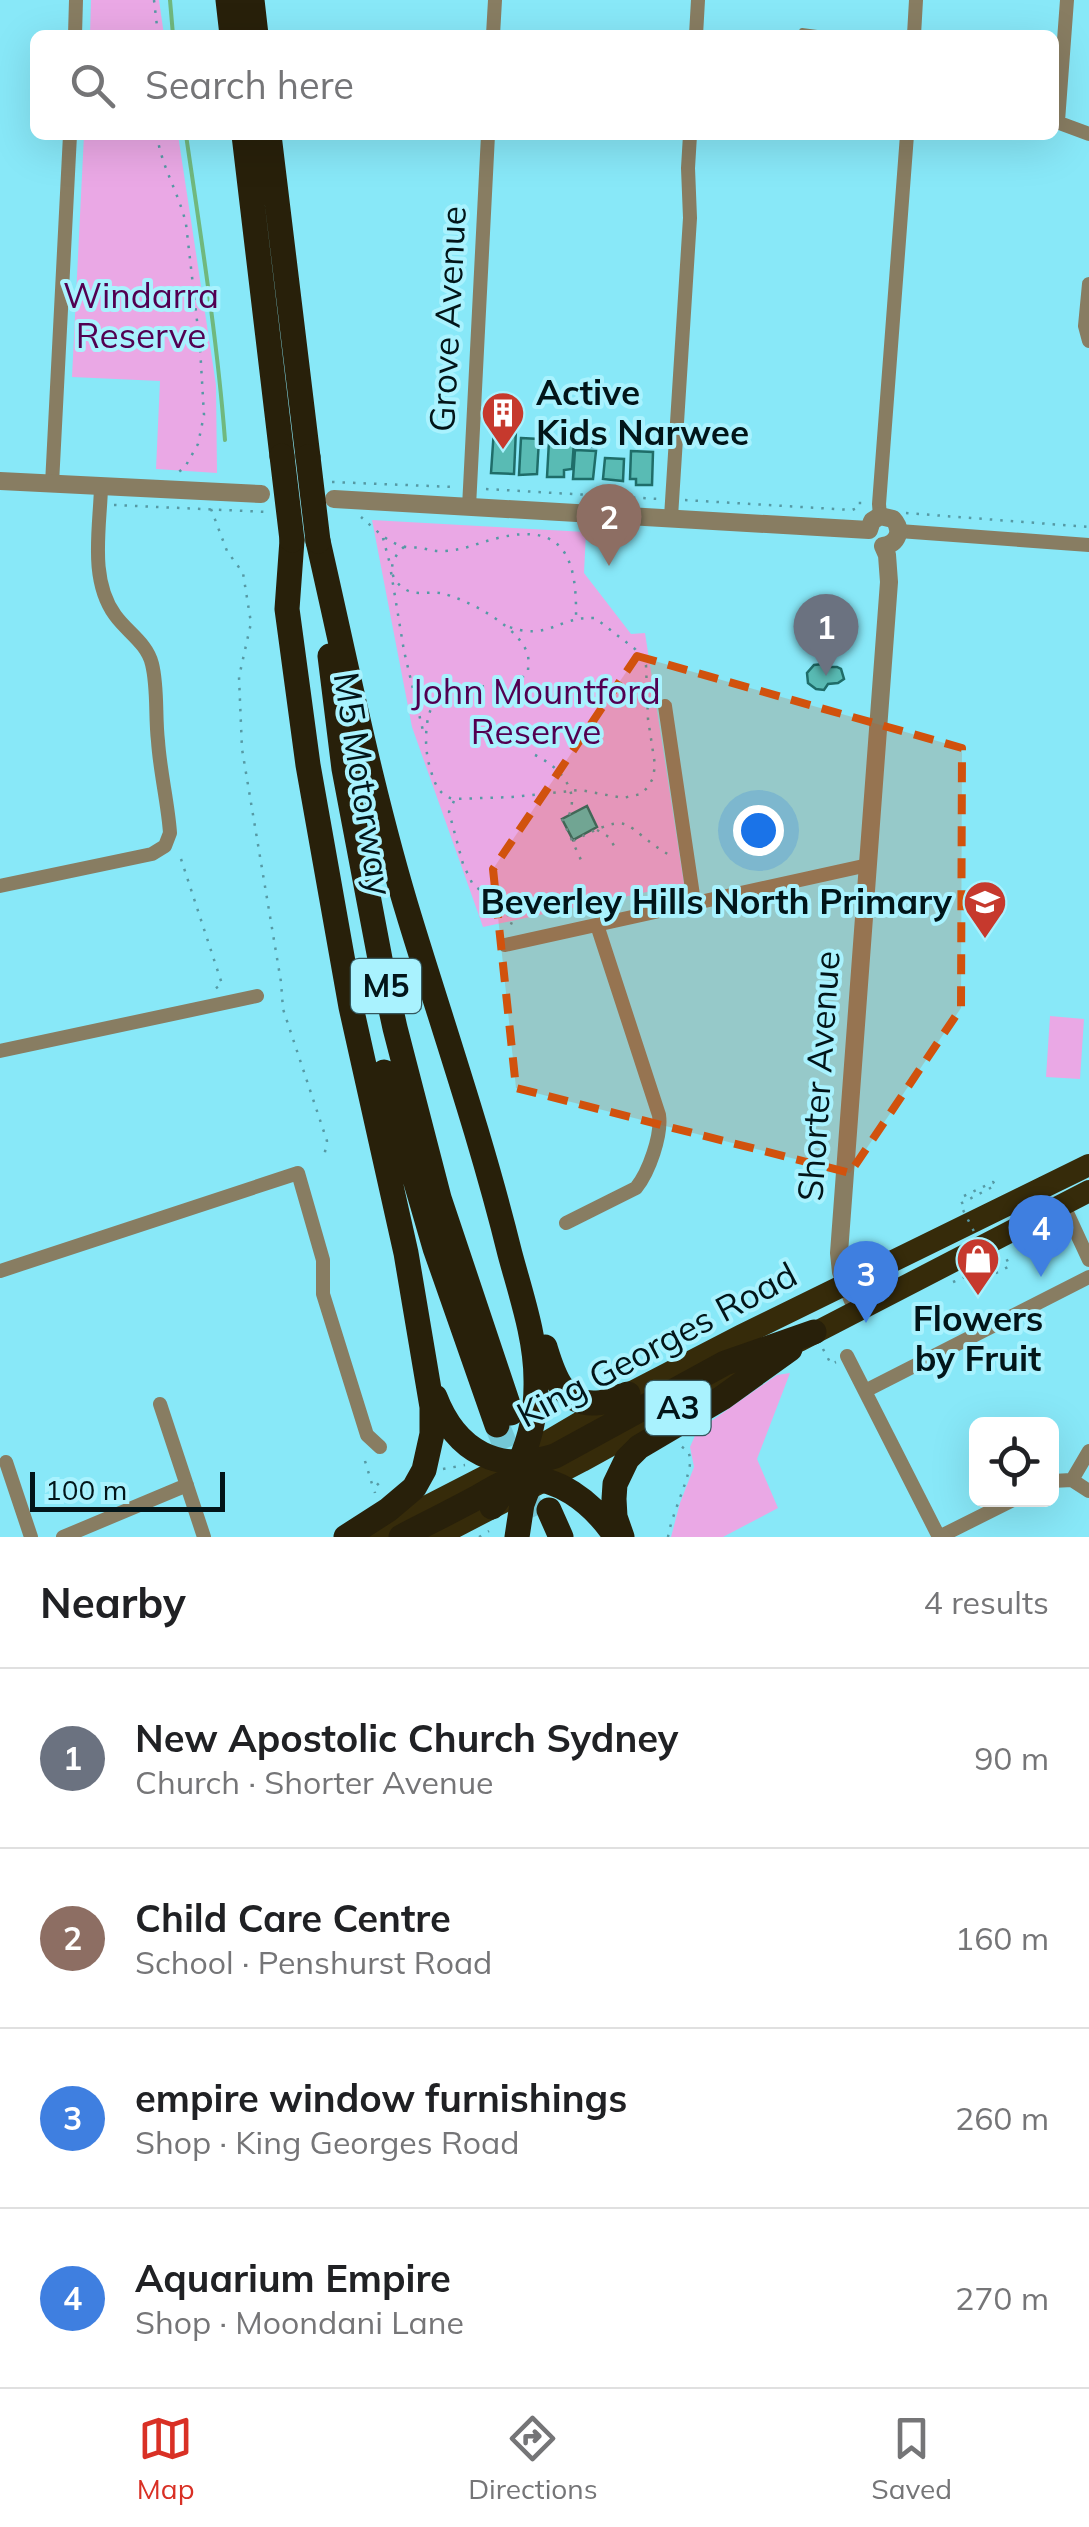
<!DOCTYPE html>
<meta charset="utf-8">
<style>
:root{--surface:#fff;--page:#f2f2f2;--text:#202124;--muted:#757577;--line:#e0e0e0;--accent:#d93025}
body{margin:0;font-family:Mulish,sans-serif;background:var(--page);color:var(--text)}
.controls{position:absolute;right:30px;bottom:30px;display:grid;overflow:hidden;border-radius:15px;box-shadow:0 10px 40px #0002}
.controls button{width:90px;height:90px;display:grid;place-items:center;padding:0;border:0;border-bottom:2px solid var(--line);background:var(--surface);color:var(--text);font:50px sans-serif}
.scale{position:absolute;left:30px;bottom:25px;width:195px;box-sizing:border-box;padding-left:10px;border:5px solid #021519;border-top:0;font-size:28px;line-height:35px;white-space:nowrap;color:#021519;-webkit-text-stroke:8px #a9f2fe;paint-order:stroke}
.you{position:absolute;left:758px;top:830px;width:35px;height:35px;margin:-25px;border:8px solid #fff;border-radius:50%;background:#1a73e8;box-shadow:0 0 0 15px #1a73e833}
.badge{display:grid;place-items:center;width:65px;height:65px;border-radius:50%;background:var(--accent);color:#fff;font-size:32px;font-weight:700}
.pin{position:absolute;translate:-50% -82px;filter:drop-shadow(0 2px 5px #0008)}
.pin::after{content:'';position:absolute;top:52px;width:35px;height:30px;background:inherit;clip-path:polygon(0 0,100% 0,50% 100%)}
.list{margin:0;padding:0;list-style:none}
h2{display:flex;justify-content:space-between;align-items:center;height:130px;margin:0;padding:0 40px;font-size:42px}
h2 small{font-size:32px;font-weight:400;color:var(--muted)}
.list li{display:grid;grid-template-columns:65px 1fr auto;gap:30px;align-items:center;box-sizing:border-box;height:180px;padding:0 40px;border-top:2px solid var(--line)}
.list b{display:block;font-size:38px;white-space:nowrap}
.list p{margin:0;font-size:32px;white-space:nowrap;color:var(--muted)}
.list em{font-size:32px;font-style:normal;color:var(--muted)}
.icon{flex:none;width:55px;height:55px;fill:none;stroke:currentColor;stroke-width:2;stroke-linecap:round;stroke-linejoin:round}
.map{position:relative;flex:none;width:1089px;height:1537px;overflow:hidden}
.search{position:absolute;background:var(--surface);box-shadow:0 10px 40px #0002;left:30px;right:30px;top:30px;height:110px;display:flex;align-items:center;gap:25px;box-sizing:border-box;padding:0 35px;border-radius:15px;color:var(--muted);font-size:38px}
.sheet{height:850px;background:var(--surface)}
nav{display:flex;justify-content:space-around;align-items:center;box-sizing:border-box;height:140px;border-top:2px solid var(--line);background:var(--surface);font-size:28px;color:var(--muted)}
nav a{display:grid;justify-items:center;gap:5px}
nav .on{color:var(--accent)}
.map>svg:first-child{display:block}
.green{fill:#eaa8e5}
.lines{fill:none;stroke-linecap:round;stroke-linejoin:round}
.stream{stroke:#70b87e;stroke-width:4}
.building{fill:#59bbb4;stroke:#1f6d69;stroke-width:2.5}
.motorway-tunnel{stroke:#74c8d7;stroke-width:25;stroke-dasharray:25 12;stroke-linecap:butt}
.path{stroke:#5699a4;stroke-width:2.5;stroke-dasharray:2.5 8;stroke-linecap:butt}
.service{stroke:#887d62;stroke-width:6}
.minor{stroke:#887d62;stroke-width:14}
.tertiary{stroke:#887d62;stroke-width:18}
.trunk{stroke:#362b0a;stroke-width:22}
.motorway{stroke:#28200a;stroke-width:25}
.path-bridge{stroke:#5699a4;stroke-width:2.5;stroke-dasharray:2.5 8;stroke-linecap:butt}
.motorway-bridge{stroke:#28200a;stroke-width:25}
.marked{fill:#d1520d;fill-opacity:0.2;stroke:#d1520d;stroke-width:8;stroke-dasharray:20 12;stroke-linejoin:round}
.labels{text-anchor:middle;stroke-width:8;stroke-linejoin:round;paint-order:stroke}
.shield{fill:#a9f2fe;stroke:#34575e;stroke-width:2.5}
.shield-label{font-size:32px;font-weight:bold;fill:#021519}
.park-label{font-size:35px;fill:#520051;stroke:#a9f2fe}
.street-label{font-size:35px;fill:#021519;stroke:#a9f2fe}
.poi-label{font-size:35px;font-weight:bold;fill:#021519;stroke:#a9f2fe;text-anchor:start}
</style>
<div class="map">
<svg width="1089" height="1537" viewBox="0 0 1089 1537">
<rect width="100%" height="100%" fill="#88e8f8"/>
<path class="green" d="M91,0H159L164,35H90Z
M84,135H178L216,385L217,473L156,469L160,381L72,377Z
M372,520L586,532L584,573L631,634L645,633L684,884L483,927L412,727Z
M1050,1016L1084,1019L1080,1079L1046,1077Z
M790,1373L757,1459L778,1508L723,1537H671L680,1503L694,1467L690,1447L697,1431L777,1375Z"/>
<g class="lines">
<path class="stream" d="M170,0L173,35
M186,135C201,237 217,338 225,440"/>
</g>
<path class="building" d="M593,427H603L602,447H591Z
M494,429H516L514,474L491,473Z
M521,438L539,439L537,474L519,475Z
M549,441L574,442L572,469L564,470V477H547Z
M575,450L596,451L593,479H573Z
M631,451L653,452L652,485H636V479H630Z
M605,458L624,459L623,481L603,479Z
M823,664L828,667H837L841,669L844,679L838,683L828,684L824,690L816,689L808,683L807,673L814,665Z
M587,806L597,827L573,840L562,819Z"/>
<g class="lines">
<path class="motorway-tunnel" d="M497,1425L536,1521"/>
<path class="path" d="M154,0L158,35
M157,135C161,166 179,193 186,224L200,347L204,415L198,444L185,467L176,474
M332,482L454,487
M486,489L659,499
M685,500L852,510L857,508L858,503H864
M114,505L268,512
M211,509L227,551L243,573L251,623L239,677L242,749L281,982L283,1009L327,1141L324,1157
M906,513L1089,527
M361,517C374,528 388,544 406,547C412,548 417,547 422,548C430,550 437,552 445,551C465,550 480,542 498,538C567,521 577,562 576,619
M383,538L390,564
M404,547C391,558 386,575 402,587C414,597 427,591 440,593C466,598 522,628 528,656C529,661 528,667 528,672C524,675 521,680 516,682C513,684 505,685 501,685C467,689 433,681 427,724C425,740 426,756 431,771C435,785 440,796 454,799L512,797L580,790L623,798L641,794L648,787L653,778L655,765L648,719L646,665L635,649L595,618C558,616 548,642 507,626
M391,572L404,651L424,735
M535,755C558,766 580,789 569,815
M454,801L449,812L463,864L473,885L508,909V922L518,926
M562,819L581,860
M597,830L609,837L617,851
M573,841C637,808 619,826 671,856
M181,859L222,984L212,991
M953,1282L972,1274L976,1283L1010,1266L1005,1256
M823,1349L831,1364L836,1362
M365,1461L372,1484L379,1483L374,1488L375,1493
M443,1469L465,1465
M479,1537L489,1531
M668,1537C671,1515 692,1474 690,1459C689,1450 687,1451 681,1446"/>
<path class="service" d="M802,31L832,35"/>
<path class="minor" d="M75,35L76,0
M493,35L495,0
M696,35L698,0
M914,35L916,0
M1054,121L1089,134
M1058,121L1067,0
M1089,284L1085,326L1089,341
M52,484L70,135
M469,507L488,135
M880,516L879,504L907,135
M671,517L690,218L688,168L690,135
M899,531L1089,545
M665,706L694,902
M0,886L152,854L165,846L170,833C168,803 160,772 158,741C155,716 158,688 152,664C147,643 127,632 115,615C89,579 100,528 101,487
M505,945L868,865
M0,1051L257,996
M1063,1204L1089,1260
M566,1223L636,1188C649,1172 662,1135 659,1115L597,925
M0,1271L298,1173L323,1260V1294L367,1435L380,1447
M847,1356L939,1537
M865,1391L1089,1277
M160,1404L204,1537
M6,1462L31,1537
M1072,1480L1089,1451
M1052,1481L1072,1480L1089,1491
M63,1537L187,1485
M939,1537L1013,1500"/>
<path class="tertiary" d="M0,481L261,494
M334,499L869,530
M869,530L872,521L880,516L893,519C903,530 898,544 883,546
M857,1310L841,1272L839,1253L889,582L887,555L883,546"/>
<path class="trunk" d="M799,1341L1089,1191
M367,1537L511,1463L628,1394L742,1335L1089,1165
M436,1537L582,1461L745,1371"/>
<path class="motorway" d="M228,0L232,35
M252,0L256,35
M244,135L282,456
M269,135L308,457
M292,540L287,609L308,765L351,1007L406,1253L432,1407V1434L424,1470L414,1488L388,1510L346,1537
M318,541C347,668 372,795 410,919C444,1030 482,1140 510,1254C521,1295 536,1338 536,1380C537,1428 522,1470 492,1507
M330,656L344,769L381,964L395,1028L439,1198L511,1413
M384,1072L435,1248L497,1425
M545,1347C553,1373 562,1405 596,1403C606,1403 618,1397 628,1394
M435,1397C456,1452 499,1474 555,1456L725,1363L814,1332
M549,1510L561,1537
M401,1537C426,1524 452,1511 478,1497C489,1491 500,1483 513,1480C555,1471 594,1504 616,1537
M517,1537L522,1504L537,1465
M622,1537L615,1517L614,1499L615,1484L627,1459L639,1447L722,1398L790,1349"/>
<path class="path-bridge" d="M964,1196L993,1182L996,1185L960,1204L988,1259"/>
<path class="motorway-bridge" d="M282,456L292,540
M308,457L318,541"/>
</g>
<path class="marked" d="M637,656L962,748L961,1008L850,1173L516,1088L493,869Z"/>
<defs>
<g id="building-pin" transform="scale(2.25)"><path d="M0 17L-7.5 6A9.5 9.5 0 1 1 7.5 6Z" fill="#c6392d" stroke="#a9f2fe"/><path d="M-4-6H4V6H1V3H-1V6H-4ZM-2.5-4.3h1.7v1.8h-1.7ZM.8-4.3h1.7v1.8H.8ZM-2.5-1h1.7V.8h-1.7ZM.8-1h1.7V.8H.8Z" fill="#fff"/></g>
<g id="school-pin" transform="scale(2.25)"><path d="M0 17L-7.5 6A9.5 9.5 0 1 1 7.5 6Z" fill="#c6392d" stroke="#a9f2fe"/><path d="M0-5L7-2L0 1L-7-2ZM-4 1L0 2.5L4 1V4Q0 6-4 4Z" fill="#fff"/></g>
<g id="shop-pin" transform="scale(2.25)"><path d="M0 17L-7.5 6A9.5 9.5 0 1 1 7.5 6Z" fill="#c6392d" stroke="#a9f2fe"/><path d="M-5-2.5h2.3a2.7 3.5 0 0 1 5.4 0H5L5.5 6h-11ZM-1.5-2.5h3a1.5 2.3 0 0 0-3 0Z" fill="#fff"/></g>
</defs>
<g fill-rule="evenodd">
<use href="#building-pin" x="503" y="413"/>
<use href="#school-pin" x="985" y="902"/>
<use href="#shop-pin" x="978" y="1259"/>
</g>
<g class="labels">
<g class="shield">
<rect x="351" y="959" width="70" height="54" rx="8"/>
<rect x="645.5" y="1381" width="65" height="54" rx="8"/>
</g>
<g class="shield-label">
<text x="386" y="997">M5</text>
<text x="678" y="1419">A3</text>
</g>
<g class="park-label">
<text x="141" y="308">Windarra<tspan x="141" dy="40">Reserve</tspan></text>
<text x="536" y="704">John Mountford<tspan x="536" dy="40">Reserve</tspan></text>
</g>
<g class="street-label">
<text transform="translate(448 319) rotate(-87)" y="12">Grove Avenue</text>
<text transform="translate(363 784) rotate(81)" y="12">M5 Motorway</text>
<text transform="translate(819 1076) rotate(-86)" y="12">Shorter Avenue</text>
<text transform="translate(657 1345) rotate(-28)" y="12">King Georges Road</text>
</g>
<g class="poi-label">
<text x="536" y="405">Active<tspan x="536" dy="40">Kids Narwee</tspan></text>
<text x="952" y="914" text-anchor="end">Beverley Hills North Primary</text>
<text x="978" y="1331" text-anchor="middle">Flowers<tspan x="978" dy="40">by Fruit</tspan></text>
</g>
</g>
</svg>
<div class="controls">
<button><svg class="icon" aria-label="locate" viewBox="0 0 24 24"><circle cx="12" cy="12" r="6"/><path d="M12 2v4M12 18v4M2 12h4M18 12h4"/></svg></button>
</div>
<div class="scale">100 m</div>
<div class="you"></div>
<div class="pin badge" style="left:826px;top:676px;background:#6b7280">1</div>
<div class="pin badge" style="left:609px;top:566px;background:#8d6e63">2</div>
<div class="pin badge" style="left:866px;top:1323px;background:#3f7fe0">3</div>
<div class="pin badge" style="left:1041px;top:1277px;background:#3f7fe0">4</div>
<div class="search"><svg class="icon" aria-label="search" viewBox="0 0 24 24"><circle cx="10" cy="10" r="6"/><path d="M15 15l6 6"/></svg>Search here</div>
</div>
<section class="sheet">
<h2>Nearby<small>4 results</small></h2>
<ul class="list">
<li><span class="badge" style="background:#6b7280">1</span><div><b>New Apostolic Church Sydney</b><p>Church · Shorter Avenue</p></div><em>90 m</em></li>
<li><span class="badge" style="background:#8d6e63">2</span><div><b>Child Care Centre</b><p>School · Penshurst Road</p></div><em>160 m</em></li>
<li><span class="badge" style="background:#3f7fe0">3</span><div><b>empire window furnishings</b><p>Shop · King Georges Road</p></div><em>260 m</em></li>
<li><span class="badge" style="background:#3f7fe0">4</span><div><b>Aquarium Empire</b><p>Shop · Moondani Lane</p></div><em>270 m</em></li>
</ul>
</section>
<nav>
<a class="on"><svg class="icon" aria-label="map" viewBox="0 0 24 24"><path d="M3 6l6-2 6 2 6-2v14l-6 2-6-2-6 2zM9 4v14M15 6v14"/></svg>Map</a>
<a><svg class="icon" aria-label="directions" viewBox="0 0 24 24"><path d="M12 3l9 9-9 9-9-9zM9 14v-3h6M13 9l2 2-2 2"/></svg>Directions</a>
<a><svg class="icon" aria-label="saved" viewBox="0 0 24 24"><path d="M7 4h10v16l-5-4-5 4z"/></svg>Saved</a>
</nav>
